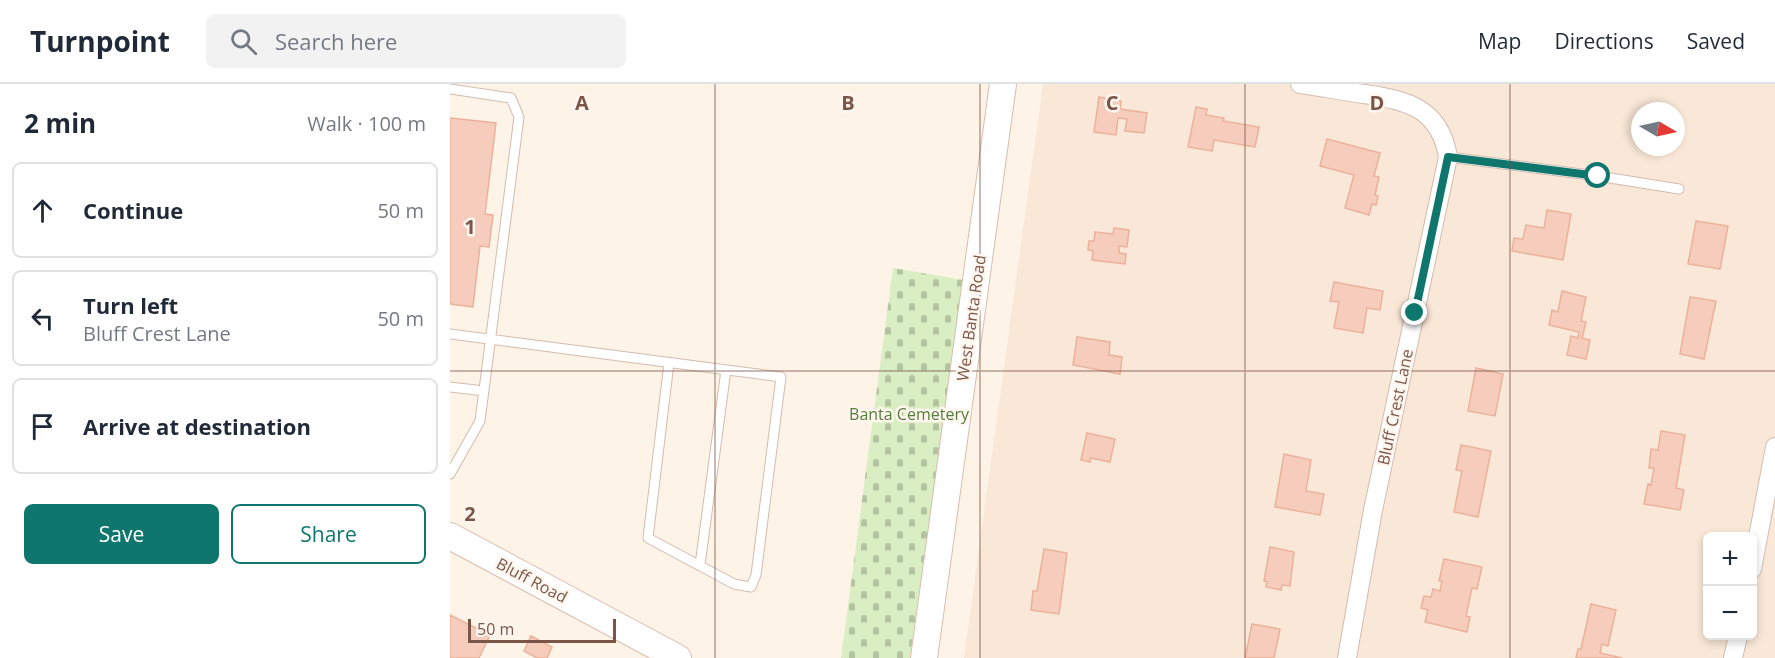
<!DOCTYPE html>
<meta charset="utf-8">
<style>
:root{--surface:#fff;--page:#f2f2f3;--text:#1f2937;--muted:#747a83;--line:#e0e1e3;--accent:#0f766e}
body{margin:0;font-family:"Open Sans",sans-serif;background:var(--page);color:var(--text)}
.controls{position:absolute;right:18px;bottom:18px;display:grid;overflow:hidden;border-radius:9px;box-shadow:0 3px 9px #0003}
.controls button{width:54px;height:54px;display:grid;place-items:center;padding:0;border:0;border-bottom:2px solid var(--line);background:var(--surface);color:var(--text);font:30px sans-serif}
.compass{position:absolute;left:1181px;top:18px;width:54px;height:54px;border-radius:50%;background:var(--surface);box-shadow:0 3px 9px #0003;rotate:99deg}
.scale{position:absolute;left:18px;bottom:15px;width:148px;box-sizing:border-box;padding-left:6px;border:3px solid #7b5548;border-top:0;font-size:16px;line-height:21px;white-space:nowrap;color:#7b5548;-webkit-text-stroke:4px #fff7ef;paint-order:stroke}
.stop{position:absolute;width:18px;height:18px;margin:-14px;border:4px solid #0f766e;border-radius:50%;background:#fff}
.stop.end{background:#0f766e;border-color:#fff;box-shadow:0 2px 6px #0008}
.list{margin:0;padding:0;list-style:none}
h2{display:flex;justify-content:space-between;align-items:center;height:78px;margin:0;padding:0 24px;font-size:26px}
h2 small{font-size:20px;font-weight:400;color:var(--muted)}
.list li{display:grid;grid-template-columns:39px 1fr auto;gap:18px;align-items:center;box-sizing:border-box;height:96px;margin:0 12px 12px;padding:0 12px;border:2px solid var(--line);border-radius:9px}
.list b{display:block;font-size:22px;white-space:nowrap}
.list p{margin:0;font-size:20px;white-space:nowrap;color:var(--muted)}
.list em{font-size:20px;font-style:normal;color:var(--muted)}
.actions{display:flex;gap:12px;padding:18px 24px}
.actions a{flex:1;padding:14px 0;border:2px solid var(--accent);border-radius:9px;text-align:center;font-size:21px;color:var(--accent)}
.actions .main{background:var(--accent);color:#fff}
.icon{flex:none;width:33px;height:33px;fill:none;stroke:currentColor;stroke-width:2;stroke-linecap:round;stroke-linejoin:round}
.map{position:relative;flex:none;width:1325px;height:574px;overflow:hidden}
header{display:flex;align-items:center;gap:36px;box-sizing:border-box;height:84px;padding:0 30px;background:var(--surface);border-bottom:2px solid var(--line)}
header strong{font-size:28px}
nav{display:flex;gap:33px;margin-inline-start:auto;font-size:21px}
.search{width:420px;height:54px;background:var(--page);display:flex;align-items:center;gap:15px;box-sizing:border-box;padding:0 21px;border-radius:9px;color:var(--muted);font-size:22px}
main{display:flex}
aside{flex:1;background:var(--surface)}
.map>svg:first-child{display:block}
.residential{fill:#f9e7d7;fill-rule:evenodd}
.cemetery{fill:url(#cemetery-stones)}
.building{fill:#f6cdbc;stroke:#ebb19b;stroke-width:1.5}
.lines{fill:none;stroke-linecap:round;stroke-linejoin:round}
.lane-casing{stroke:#d4bbae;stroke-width:11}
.street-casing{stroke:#d4bbae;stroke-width:20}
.secondary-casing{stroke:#dabcad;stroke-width:28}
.lane{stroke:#fff;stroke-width:9}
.street{stroke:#fff;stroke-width:18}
.secondary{stroke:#fff;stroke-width:26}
.route{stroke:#0f766e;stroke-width:8}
.grid{fill:none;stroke:#7b5548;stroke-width:1.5;stroke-opacity:0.55}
.labels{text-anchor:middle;stroke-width:5;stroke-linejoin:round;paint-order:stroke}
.street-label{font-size:16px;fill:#7b5548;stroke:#fff7ef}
.park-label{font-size:16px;fill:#557c3c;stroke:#fff7ef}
.grid-label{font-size:20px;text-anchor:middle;font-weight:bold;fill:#7b5548;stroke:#fff7ef;stroke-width:5;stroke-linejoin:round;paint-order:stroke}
</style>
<header>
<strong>Turnpoint</strong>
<div class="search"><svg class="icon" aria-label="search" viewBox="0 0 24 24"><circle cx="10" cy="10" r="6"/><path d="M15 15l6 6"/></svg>Search here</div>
<nav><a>Map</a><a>Directions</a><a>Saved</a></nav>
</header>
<main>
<aside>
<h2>2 min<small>Walk · 100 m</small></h2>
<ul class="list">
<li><svg class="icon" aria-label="ahead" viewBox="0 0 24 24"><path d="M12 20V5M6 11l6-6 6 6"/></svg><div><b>Continue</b></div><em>50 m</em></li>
<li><svg class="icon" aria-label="left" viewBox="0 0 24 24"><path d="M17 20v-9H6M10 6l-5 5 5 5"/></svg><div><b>Turn left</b><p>Bluff Crest Lane</p></div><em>50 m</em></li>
<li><svg class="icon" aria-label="arrive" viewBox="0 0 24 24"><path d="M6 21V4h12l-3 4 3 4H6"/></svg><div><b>Arrive at destination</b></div></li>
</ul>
<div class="actions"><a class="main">Save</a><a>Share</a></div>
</aside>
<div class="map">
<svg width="1325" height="574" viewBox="0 0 1325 574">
<defs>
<pattern id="cemetery-stones" width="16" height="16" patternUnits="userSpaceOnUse" patternTransform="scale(1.5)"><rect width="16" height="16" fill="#d9eec3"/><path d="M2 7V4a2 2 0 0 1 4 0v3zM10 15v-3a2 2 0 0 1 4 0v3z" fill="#b5c4a0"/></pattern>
</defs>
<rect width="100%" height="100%" fill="#fef3e7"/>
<path class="residential" d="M593,0H1325V574H514ZM1190,27H1226V63H1190ZM1258,452H1302V552H1258Z"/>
<path class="cemetery" d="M443,184L513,196L460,574H391Z"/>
<path class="building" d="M649,13L671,17L670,25L697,29L694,49L675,47L677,35L668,34L666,51L644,48Z
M746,23L757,25L756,31L774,34L773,37L809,43L805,63L764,56L762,67L738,63Z
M0,34L46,39L35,130L43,131L39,163L30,162L23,223L0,220Z
M877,55L930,69L924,92L929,93L925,111L928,112L926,121L922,120L919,131L895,124L904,91L870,82Z
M1097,126L1121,130L1113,176L1062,167L1064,154L1073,155L1076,141L1094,144Z
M1246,137L1278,142L1270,185L1238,180Z
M664,144L679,146L677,163L669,162V169L676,170L675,180L642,176L643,167L638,166L639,157H644L645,148L663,150Z
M884,198L933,207L930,226L917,224L913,249L884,244L889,218L880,217Z
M1112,207L1136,213L1131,237L1136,238L1132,254L1140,256L1136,275L1117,271L1121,252L1128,254L1129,248L1099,241L1102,226L1108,228Z
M1240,213L1266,217L1254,275L1230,270Z
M627,253L660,258L659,271L672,273L670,290L623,281Z
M1026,284L1053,290L1045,332L1018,327Z
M1211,347L1235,351L1226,404L1234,406L1230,426L1194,420L1198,400L1201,401L1204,384H1199L1201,365L1208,366Z
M637,349L665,355L660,378L641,374L640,378L631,376Z
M1011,361L1041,367L1028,433L1004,428L1012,387L1006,386Z
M834,370L861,376L856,407L874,410L870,431L825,423Z
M820,463L844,468L840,502L832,501L831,506L816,503L817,498L814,497Z
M594,465L617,469L609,530L581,526L583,507H587Z
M994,475L1032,483L1027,505L1022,504L1016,532L1020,533L1017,548L975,538L978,526L971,524L974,512L981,513L983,505L990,507L992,497H989Z
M1141,520L1166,526L1158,562L1152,560L1150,569L1172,574H1126L1128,565H1131Z
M0,531L40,551L29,574H0Z
M802,540L830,545L824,574H795Z
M81,552L102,563L97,574H87L74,567Z"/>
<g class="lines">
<g class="lane-casing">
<path id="lane" d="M0,5L61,14L69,33L30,337L0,390
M998,73L1148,92L1229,105
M0,250C110,264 221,279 331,293L306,491L301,503L284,500L198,454L219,279
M0,303L34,307
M250,481L276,286"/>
</g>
<g class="street-casing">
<path id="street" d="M850,0C871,3 893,7 914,10C957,16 990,24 998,73L923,426L897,574
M1302,485L1325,363
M1283,574L1288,552"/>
</g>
<g class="secondary-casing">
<path id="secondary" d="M0,452L228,574
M474,574L553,0"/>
</g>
<use href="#lane" class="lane"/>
<use href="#street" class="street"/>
<use href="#secondary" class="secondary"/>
</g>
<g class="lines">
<path class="route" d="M965,229L998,73L1148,92"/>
</g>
<path class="grid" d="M265,0V574M530,0V574M795,0V574M1060,0V574M0,287H1325"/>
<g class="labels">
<g class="street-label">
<text transform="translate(521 234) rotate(-82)" y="6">West Banta Road</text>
<text transform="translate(945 323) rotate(-78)" y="6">Bluff Crest Lane</text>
<text transform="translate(82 496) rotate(28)" y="6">Bluff Road</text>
</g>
<g class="park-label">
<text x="459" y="336">Banta Cemetery</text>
</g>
</g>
<g class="grid-label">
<text x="132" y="26">A</text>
<text x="398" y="26">B</text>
<text x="662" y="26">C</text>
<text x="927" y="26">D</text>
<text x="20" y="150">1</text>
<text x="20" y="437">2</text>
</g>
</svg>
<div class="controls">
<button>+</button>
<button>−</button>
</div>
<svg class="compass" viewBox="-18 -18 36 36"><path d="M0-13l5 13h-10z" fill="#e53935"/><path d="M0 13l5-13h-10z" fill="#747a83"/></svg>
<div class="scale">50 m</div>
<div class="stop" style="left:1148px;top:92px"></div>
<div class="stop end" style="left:965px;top:229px"></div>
</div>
</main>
